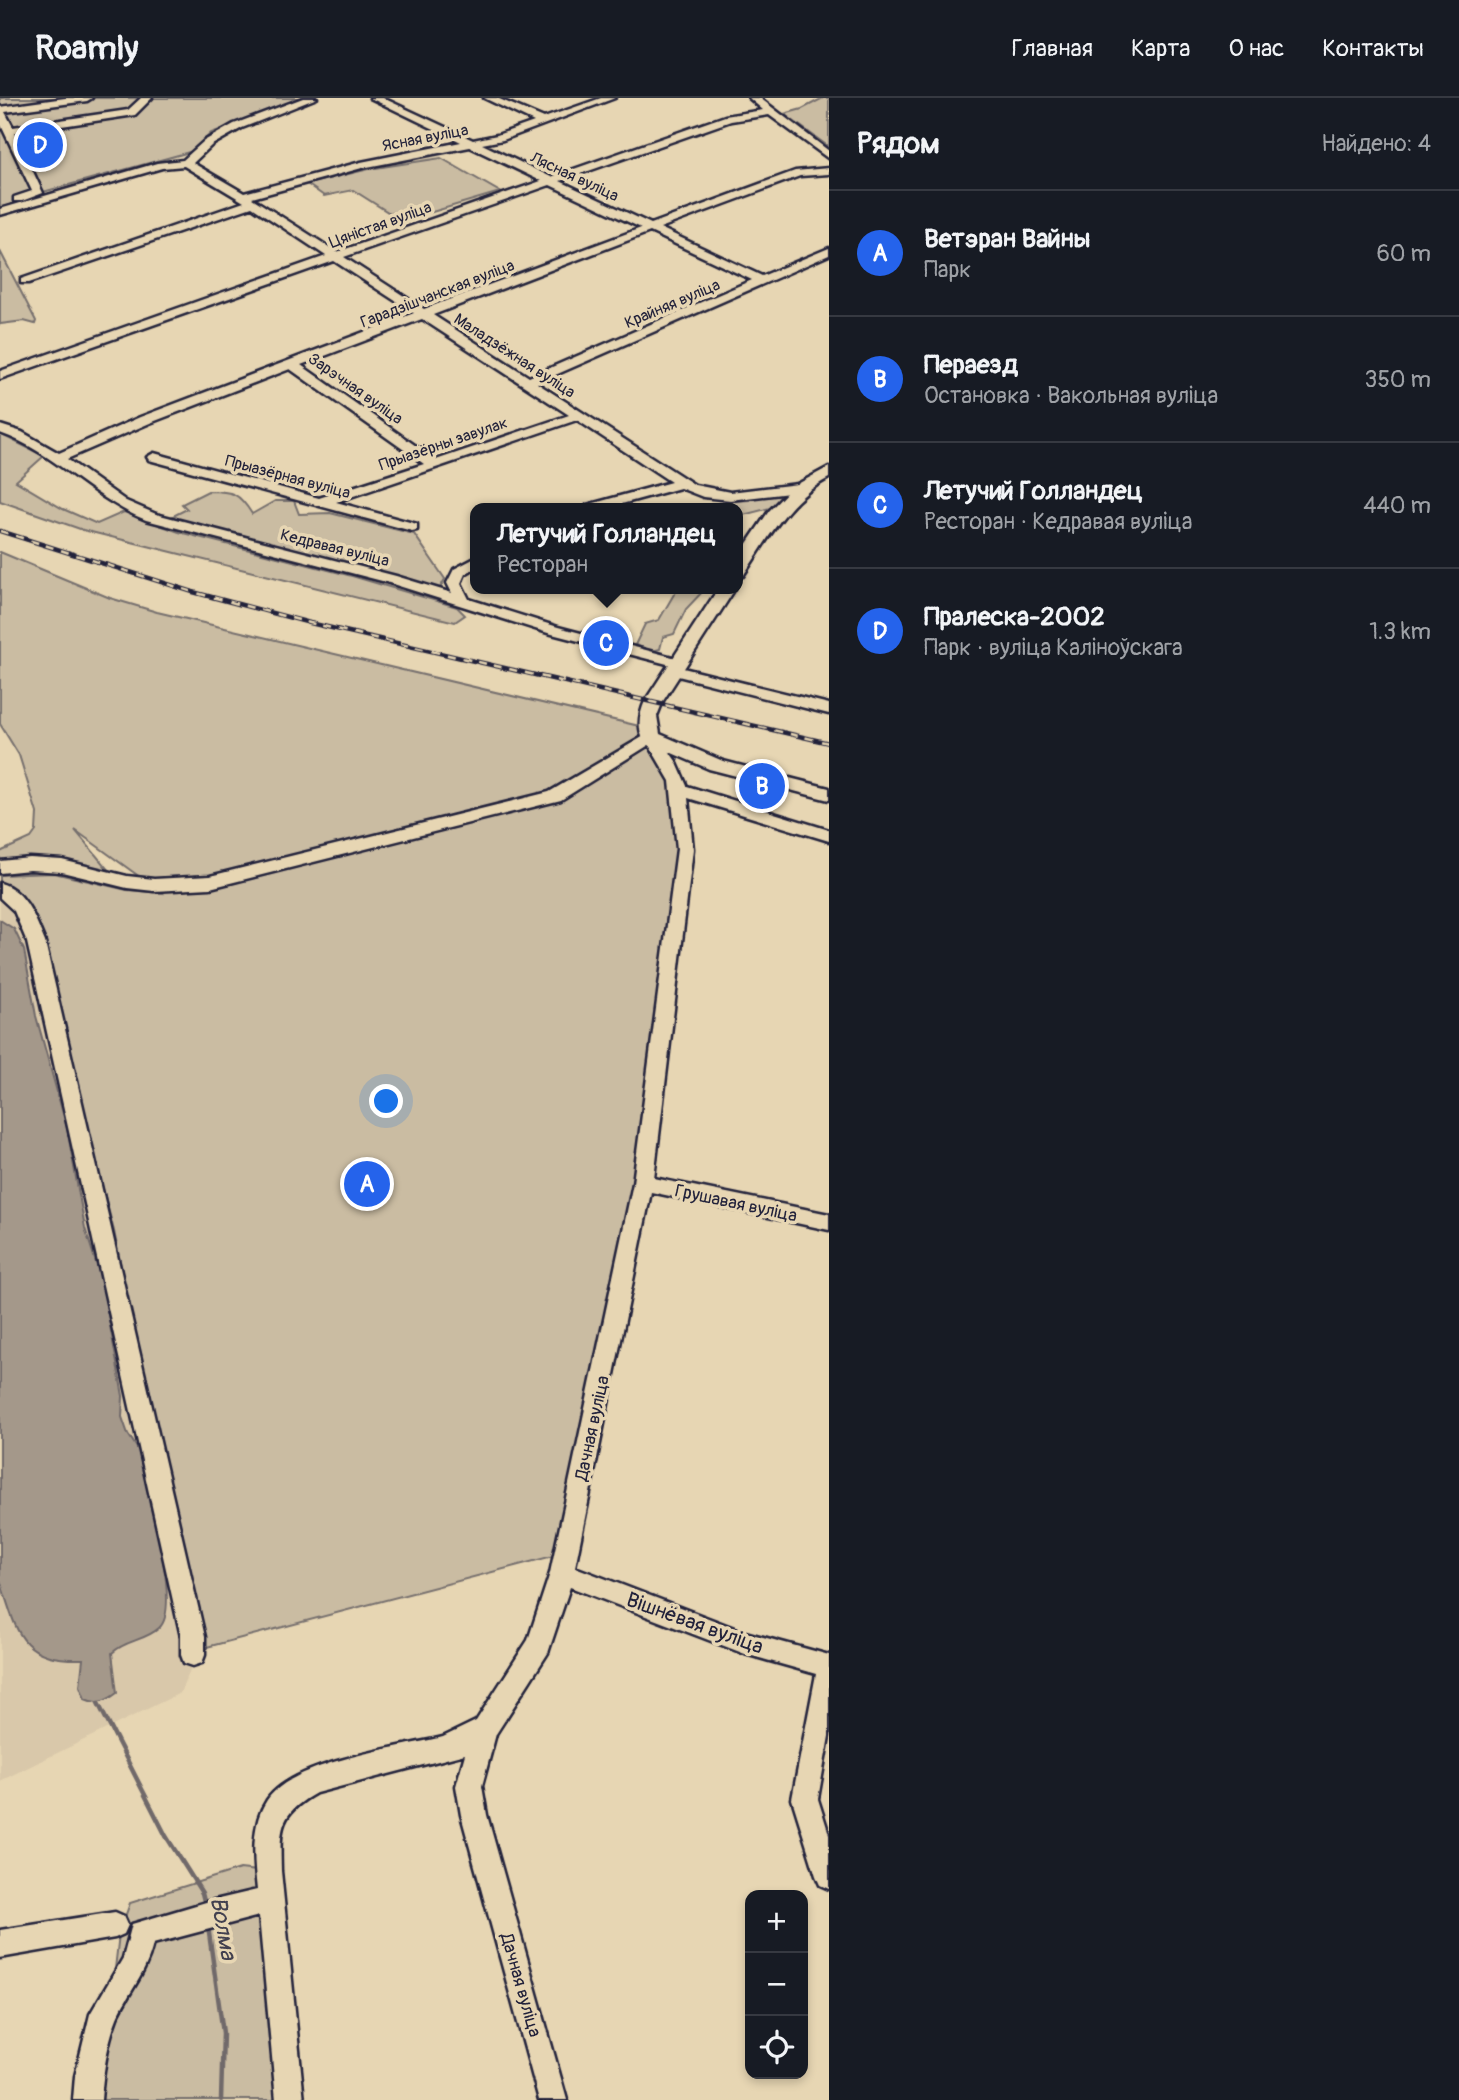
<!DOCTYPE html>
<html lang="ru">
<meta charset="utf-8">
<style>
:root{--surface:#171b24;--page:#242831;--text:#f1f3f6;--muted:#9ea1a6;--line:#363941;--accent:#2563eb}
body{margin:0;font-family:Pangolin,sans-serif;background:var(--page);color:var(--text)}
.controls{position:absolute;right:21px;bottom:21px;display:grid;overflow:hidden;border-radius:14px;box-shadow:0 4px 10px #0003}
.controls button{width:63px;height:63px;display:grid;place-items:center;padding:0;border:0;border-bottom:2px solid var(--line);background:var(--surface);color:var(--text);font:35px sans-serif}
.you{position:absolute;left:387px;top:1004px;width:24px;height:24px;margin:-18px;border:5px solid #fff;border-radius:50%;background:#1a73e8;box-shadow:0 0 0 10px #1a73e833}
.badge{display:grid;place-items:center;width:46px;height:46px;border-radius:50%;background:var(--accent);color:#fff;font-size:23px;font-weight:700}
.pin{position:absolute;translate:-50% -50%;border:4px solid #fff;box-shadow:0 2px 7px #0006}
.popup{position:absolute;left:470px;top:405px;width:273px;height:91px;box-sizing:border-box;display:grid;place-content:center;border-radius:14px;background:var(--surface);filter:drop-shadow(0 2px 5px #0005);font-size:23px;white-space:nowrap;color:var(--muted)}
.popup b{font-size:26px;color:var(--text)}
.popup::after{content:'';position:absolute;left:50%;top:100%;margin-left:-14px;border:14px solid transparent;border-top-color:var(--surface)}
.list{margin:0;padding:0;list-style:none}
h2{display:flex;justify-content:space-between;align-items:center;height:91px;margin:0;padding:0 28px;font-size:30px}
h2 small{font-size:23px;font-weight:400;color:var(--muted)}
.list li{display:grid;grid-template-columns:46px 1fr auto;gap:21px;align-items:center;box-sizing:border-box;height:126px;padding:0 28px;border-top:2px solid var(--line)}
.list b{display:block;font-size:26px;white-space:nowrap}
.list p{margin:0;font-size:23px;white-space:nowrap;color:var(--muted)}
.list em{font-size:23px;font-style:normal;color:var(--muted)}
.icon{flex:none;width:38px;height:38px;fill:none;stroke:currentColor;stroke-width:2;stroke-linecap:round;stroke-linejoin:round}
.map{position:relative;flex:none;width:829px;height:2002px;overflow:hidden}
header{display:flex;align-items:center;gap:42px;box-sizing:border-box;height:98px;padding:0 35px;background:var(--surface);border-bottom:2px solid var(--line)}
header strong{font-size:33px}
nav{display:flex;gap:38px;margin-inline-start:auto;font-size:24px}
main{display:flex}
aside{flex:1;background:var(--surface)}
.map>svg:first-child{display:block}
.built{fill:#d9c8aa}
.green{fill:#cabca2;stroke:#766f6e;stroke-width:2}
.water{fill:#a4988a;stroke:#70696a;stroke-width:2}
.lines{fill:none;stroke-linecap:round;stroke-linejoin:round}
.stream{stroke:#70696a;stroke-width:4.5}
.minor-casing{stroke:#22223b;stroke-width:5}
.major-casing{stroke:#22223b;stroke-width:5}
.minor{fill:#e7d6b3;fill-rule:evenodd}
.major{fill:#e7d6b3;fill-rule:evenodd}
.rail-casing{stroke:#22223b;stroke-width:4.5}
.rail{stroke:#e7d6b3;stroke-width:2.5;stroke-dasharray:8;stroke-linecap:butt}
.labels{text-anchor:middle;stroke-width:7;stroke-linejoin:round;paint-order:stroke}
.far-street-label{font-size:16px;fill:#22223b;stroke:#e7d6b3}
.street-label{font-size:18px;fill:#22223b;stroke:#e7d6b3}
.near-street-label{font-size:21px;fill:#22223b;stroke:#e7d6b3}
.near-water-label{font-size:23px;font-style:italic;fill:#42404f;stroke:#e7d6b3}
</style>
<header>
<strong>Roamly</strong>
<nav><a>Главная</a><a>Карта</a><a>О нас</a><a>Контакты</a></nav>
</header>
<main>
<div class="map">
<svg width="829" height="2002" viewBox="0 0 829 2002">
<rect width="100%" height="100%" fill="#e7d6b3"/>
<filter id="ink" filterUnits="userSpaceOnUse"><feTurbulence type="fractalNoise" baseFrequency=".0143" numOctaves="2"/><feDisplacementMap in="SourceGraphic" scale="14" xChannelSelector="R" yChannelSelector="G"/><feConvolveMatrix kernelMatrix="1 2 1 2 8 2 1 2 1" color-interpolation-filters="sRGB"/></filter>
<g filter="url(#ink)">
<path class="built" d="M0,795L20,809L89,1038L114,1133L196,1558L180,1595L0,1683Z"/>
<path class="green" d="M0,0H306L211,35L193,53L43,94L35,74L41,97L0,110Z
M823,0H829V49L784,16L802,11Z
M441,60L500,94L412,120L388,114L353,92L324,98L307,86L369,71Z
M0,153L36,223L35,226L24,223L0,226Z
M0,336L44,358L16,383L63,411L97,426L124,414L179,434L352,478L457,509L465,517L455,524L83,432L0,403Z
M208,393C233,393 239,395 252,416L275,403H294L299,416L330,415L414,436L445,481L439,492L169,420L187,411L182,406Z
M785,394L774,409L739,418L737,423V410H721L731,403L749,402V398Z
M0,454L110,500L157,514L639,628L675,689L679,739L644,1029L553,1458L203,1550L156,1349L114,1133L35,831L0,795V777L54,775L127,792L162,795L75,732L110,774L0,766V754L31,740L36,733L37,715L19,657L0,626Z
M677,491H705L686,511L674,536L663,539L660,551L652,553L635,547L645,526L659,522Z
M240,1771L257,1773L279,2002H100L119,1836L130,1805Z"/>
<path class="water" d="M0,822L14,831L24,852L36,918L67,1030L85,1130L102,1184L123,1298L122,1319L128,1336L139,1353L146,1375L150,1408L154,1418C159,1439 177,1515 159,1530C145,1543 125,1542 112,1555L117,1595C107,1603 97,1607 85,1601L80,1588L83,1561C19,1563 17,1534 0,1482Z"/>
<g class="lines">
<path class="stream" d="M98,1605L166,1738L202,1795L205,1807
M208,1828L223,1935L221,2002"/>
<g class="minor-casing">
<path id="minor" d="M65,0H92L87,3L5,14L13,29L128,12L141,0H152L135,17L15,35L43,95L22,103H14V99L32,93L0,25V9Z
M303,0H317L242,30L212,47L193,65L244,95L361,64L461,44L370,0H383L473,42L497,37L534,24L484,0H497L544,20L601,0H615L503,42L482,46L551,79L725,18L763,12L749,0H760L829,53V61L769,17L731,23L560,83L651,126L795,73L829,70V76L800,78L660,130L762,178L829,150V157L537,285L695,387L730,394L798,386L805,390L798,394L730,402L703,399L680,390L607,410H585L587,407L671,384L577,322L336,404L417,426V432L412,433L149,362L147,359L154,355L319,400L424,366L290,271L150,325L67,361L126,403L156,416L396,478L452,495L447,485L454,471L475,460V470L465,476L461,485L469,501L558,529L684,562L687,565L679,569L829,606V616L670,576L667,573L675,568L548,535L386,484L146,422C92,401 55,354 0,335V327L22,334L59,355L140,319L414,215L334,163L0,281V273L326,158L252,109L29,185H21V181L244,104L184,68L162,70L0,117V111L157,65L183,62L204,43L234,26ZM470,49L541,83L337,154L252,100L362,70ZM550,87L641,130L424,211L344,159ZM650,134L752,182L529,279L433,217ZM422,221L569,317L436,362L301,267Z
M651,634L657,636L676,663L687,688L829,732V743L688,700L693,751L654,1080L829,1116V1132L651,1094L575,1469L745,1534L829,1557V1638L818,1701L829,1736V1791L820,1787L816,1778L792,1701L816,1576L745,1556L570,1489L548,1555L496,1636L482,1688L487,1717L567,2002H539L461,1717L456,1688L465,1656L316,1695C278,1716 280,1732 281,1773L304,2002H276L259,1818L153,1846C146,1877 129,1893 117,1920C107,1945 103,1976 101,2002H73L75,1978L90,1916L123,1860L132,1826L206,1804L257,1792C254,1763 250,1727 267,1702C293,1663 398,1650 443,1639L476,1623L528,1542L550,1475L633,1085L677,751L670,683L649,647L561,702L210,790L154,793L127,790L62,774L30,772L0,775V763L30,760L62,762L127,778L154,781L210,778L549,694Z
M0,785C26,792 36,822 45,844L205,1539V1557L202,1565L193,1568L184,1565L181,1557V1539L27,844L14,813L0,800Z
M115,1814L124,1818L128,1827L124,1836L115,1840L0,1860V1832Z"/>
</g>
<g class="major-casing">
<path id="major" d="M829,369V380C787,402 769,440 743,478L737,479V460L769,413L792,389Z
M718,491H735L663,603L657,618L660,636L723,663L829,690V702L709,671L644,643C637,630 639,617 645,603Z"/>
</g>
<use href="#minor" class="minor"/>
<use href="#major" class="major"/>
<g class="rail-casing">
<path id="rail" d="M0,433L193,494L310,525L829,645"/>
</g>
<use href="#rail" class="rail"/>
</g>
</g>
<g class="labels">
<g class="far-street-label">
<text transform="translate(425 39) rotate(-11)" y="6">Ясная вуліца</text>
<text transform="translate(575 78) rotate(25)" y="6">Лясная вуліца</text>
<text transform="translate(380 126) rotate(-20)" y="6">Цяністая вуліца</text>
<text transform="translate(437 195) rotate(-21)" y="6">Гарадзішчанская вуліца</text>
<text transform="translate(672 205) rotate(-23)" y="6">Крайняя вуліца</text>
<text transform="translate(515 257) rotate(33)" y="6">Маладзёжная вуліца</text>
<text transform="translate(356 290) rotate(35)" y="6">Зарэчная вуліца</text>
<text transform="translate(443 345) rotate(-19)" y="6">Прыазёрны завулак</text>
<text transform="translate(288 378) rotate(15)" y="6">Прыазёрная вуліца</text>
<text transform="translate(335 449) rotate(14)" y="6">Кедравая вуліца</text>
</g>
<g class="street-label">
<text transform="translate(736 1105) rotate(12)" y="6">Грушавая вуліца</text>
<text transform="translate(592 1330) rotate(-78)" y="6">Дачная вуліца</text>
<text transform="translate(521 1887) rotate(74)" y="6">Дачная вуліца</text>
</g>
<g class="near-street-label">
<text transform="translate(695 1525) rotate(20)" y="7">Вішнёвая вуліца</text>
</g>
<g class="near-water-label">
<text transform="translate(224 1830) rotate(80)" y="8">Волма</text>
</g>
</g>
</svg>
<div class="controls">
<button>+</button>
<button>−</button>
<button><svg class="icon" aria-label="locate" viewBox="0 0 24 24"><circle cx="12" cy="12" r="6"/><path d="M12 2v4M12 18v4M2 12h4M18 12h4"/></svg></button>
</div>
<div class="you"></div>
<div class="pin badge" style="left:367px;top:1086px">A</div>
<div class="pin badge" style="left:762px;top:688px">B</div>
<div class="pin badge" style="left:606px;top:545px">C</div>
<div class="popup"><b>Летучий Голландец</b>Ресторан</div>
<div class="pin badge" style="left:40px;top:47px">D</div>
</div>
<aside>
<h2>Рядом<small>Найдено: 4</small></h2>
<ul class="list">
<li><span class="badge">A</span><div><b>Ветэран Вайны</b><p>Парк</p></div><em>60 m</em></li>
<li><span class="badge">B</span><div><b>Пераезд</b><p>Остановка · Вакольная вуліца</p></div><em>350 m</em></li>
<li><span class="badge">C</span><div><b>Летучий Голландец</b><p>Ресторан · Кедравая вуліца</p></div><em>440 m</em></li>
<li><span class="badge">D</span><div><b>Пралеска-2002</b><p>Парк · вуліца Каліноўскага</p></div><em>1.3 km</em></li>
</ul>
</aside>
</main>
